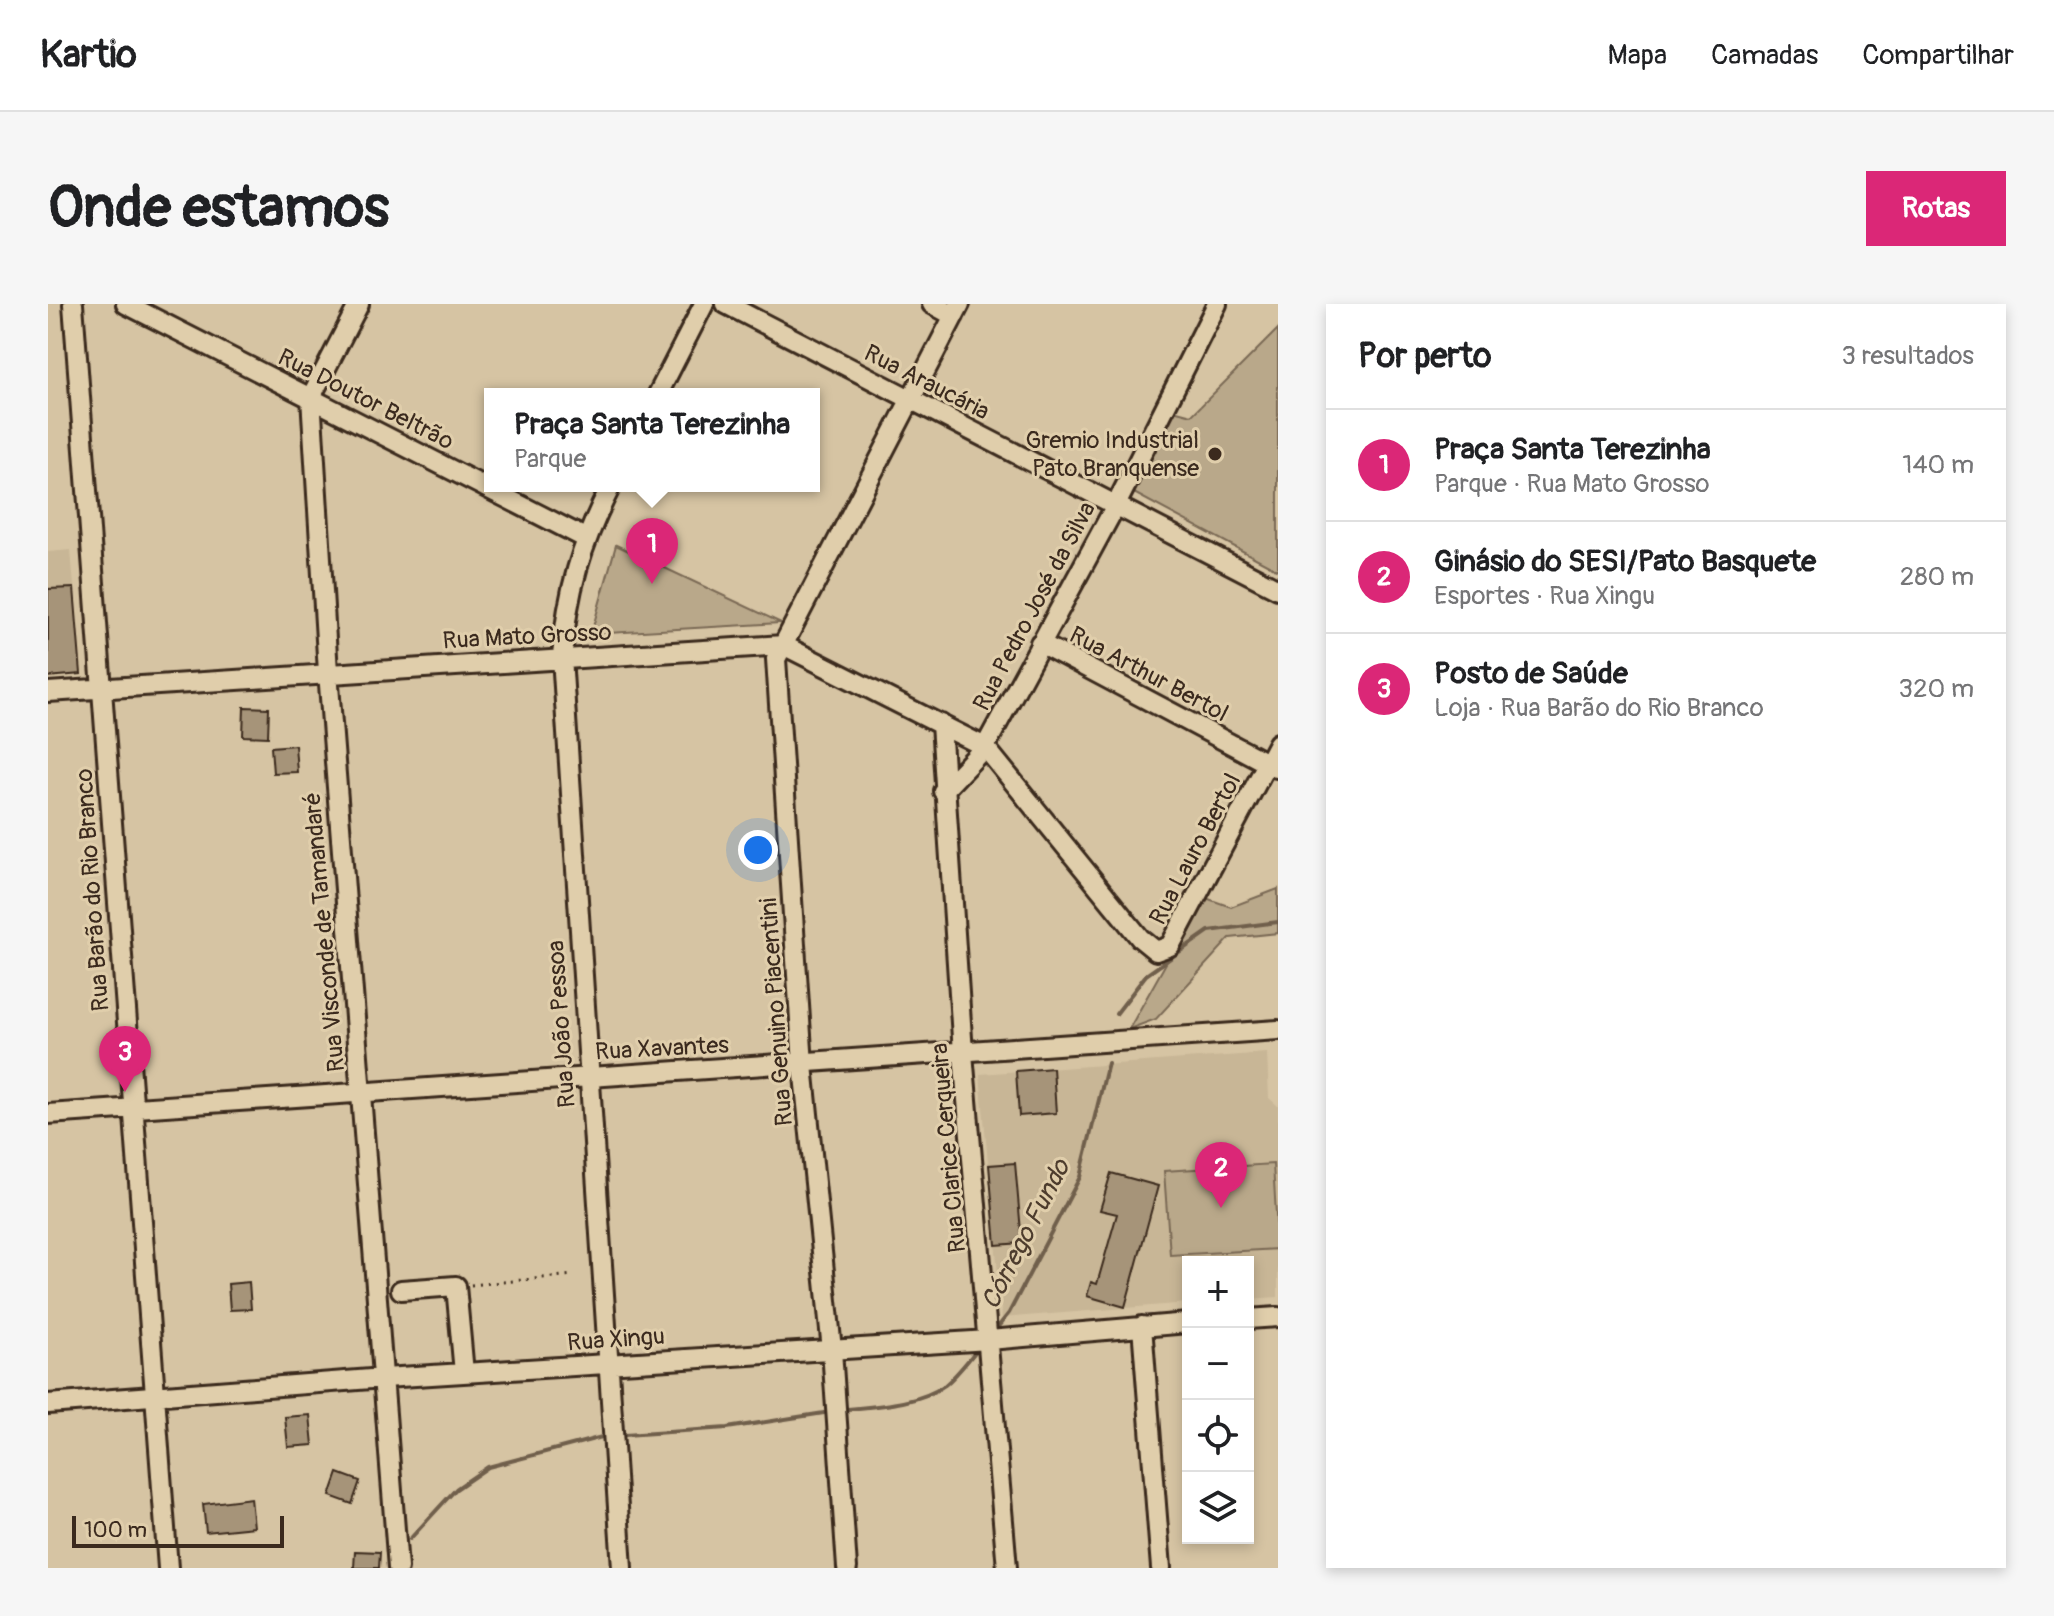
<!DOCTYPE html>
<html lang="pt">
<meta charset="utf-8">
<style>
:root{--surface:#fff;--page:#f6f6f6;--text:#202124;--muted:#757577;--line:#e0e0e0;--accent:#db2777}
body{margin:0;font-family:Pangolin,sans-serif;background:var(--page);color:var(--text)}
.controls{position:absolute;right:24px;bottom:24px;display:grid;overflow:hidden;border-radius:0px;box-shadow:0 4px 12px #0003}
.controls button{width:72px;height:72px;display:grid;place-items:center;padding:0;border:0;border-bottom:2px solid var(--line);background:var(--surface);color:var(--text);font:40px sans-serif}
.scale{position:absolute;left:24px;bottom:20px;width:212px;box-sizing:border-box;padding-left:8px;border:4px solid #3b2a1e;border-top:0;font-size:22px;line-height:28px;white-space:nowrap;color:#3b2a1e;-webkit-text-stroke:6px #e0ceab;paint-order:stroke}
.you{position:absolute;left:710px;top:546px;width:28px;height:28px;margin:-20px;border:6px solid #fff;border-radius:50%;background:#1a73e8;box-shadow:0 0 0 12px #1a73e833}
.badge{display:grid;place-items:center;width:52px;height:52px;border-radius:50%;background:var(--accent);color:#fff;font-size:26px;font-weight:700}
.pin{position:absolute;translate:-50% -66px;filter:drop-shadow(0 2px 4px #0008)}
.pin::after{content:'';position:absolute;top:42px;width:28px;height:24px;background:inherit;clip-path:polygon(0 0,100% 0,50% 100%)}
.popup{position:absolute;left:436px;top:84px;width:336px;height:104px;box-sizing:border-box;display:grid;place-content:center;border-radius:0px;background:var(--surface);filter:drop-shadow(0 2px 6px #0005);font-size:26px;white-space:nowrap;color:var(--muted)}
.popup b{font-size:30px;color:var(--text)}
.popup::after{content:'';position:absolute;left:50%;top:100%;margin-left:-16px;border:16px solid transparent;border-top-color:var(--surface)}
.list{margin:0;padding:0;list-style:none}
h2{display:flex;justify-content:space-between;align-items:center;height:104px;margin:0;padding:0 32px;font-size:34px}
h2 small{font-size:26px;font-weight:400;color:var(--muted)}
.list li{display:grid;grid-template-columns:52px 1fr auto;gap:24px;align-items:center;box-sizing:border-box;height:112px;padding:0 32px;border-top:2px solid var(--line)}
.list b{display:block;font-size:30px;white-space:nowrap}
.list p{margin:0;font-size:26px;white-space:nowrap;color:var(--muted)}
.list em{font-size:26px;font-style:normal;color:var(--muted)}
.icon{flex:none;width:44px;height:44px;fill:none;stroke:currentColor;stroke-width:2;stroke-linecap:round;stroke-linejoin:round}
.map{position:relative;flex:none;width:1230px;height:1264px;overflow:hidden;border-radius:0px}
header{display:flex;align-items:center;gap:48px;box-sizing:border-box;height:112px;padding:0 40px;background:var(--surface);border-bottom:2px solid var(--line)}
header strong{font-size:38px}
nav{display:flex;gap:44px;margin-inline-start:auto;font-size:28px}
.intro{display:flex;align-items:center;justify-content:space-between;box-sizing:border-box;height:192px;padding:0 48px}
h1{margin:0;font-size:56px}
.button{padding:20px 36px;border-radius:0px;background:var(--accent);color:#fff;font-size:28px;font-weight:700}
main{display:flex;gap:48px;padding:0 48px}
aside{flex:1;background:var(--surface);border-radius:0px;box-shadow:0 4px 12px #0003}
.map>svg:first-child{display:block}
.built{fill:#c8b696}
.green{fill:#b9a88a;stroke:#7a6954;stroke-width:2}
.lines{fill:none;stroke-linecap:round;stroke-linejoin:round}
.stream{stroke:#705f4c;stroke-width:4}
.building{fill:#a69479;stroke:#3b2a1e;stroke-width:2}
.minor-casing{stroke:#3b2a1e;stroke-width:24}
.path{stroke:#3b2a1e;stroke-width:3;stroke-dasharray:2 6;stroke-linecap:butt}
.minor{stroke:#e0ceab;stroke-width:18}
.poi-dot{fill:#3b2a1e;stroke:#e0ceab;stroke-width:3}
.labels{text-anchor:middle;stroke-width:6;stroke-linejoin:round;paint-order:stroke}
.street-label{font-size:24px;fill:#3b2a1e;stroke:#e0ceab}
.poi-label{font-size:24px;fill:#3b2a1e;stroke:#e0ceab;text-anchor:end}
.water-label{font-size:26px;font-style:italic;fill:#4d3c2d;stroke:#e0ceab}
</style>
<header>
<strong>Kartio</strong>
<nav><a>Mapa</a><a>Camadas</a><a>Compartilhar</a></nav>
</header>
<div class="intro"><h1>Onde estamos</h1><a class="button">Rotas</a></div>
<main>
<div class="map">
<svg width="1230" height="1264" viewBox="0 0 1230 1264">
<rect width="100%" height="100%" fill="#d6c4a3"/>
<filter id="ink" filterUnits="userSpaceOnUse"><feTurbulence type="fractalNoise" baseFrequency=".0125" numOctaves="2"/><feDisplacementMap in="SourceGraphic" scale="16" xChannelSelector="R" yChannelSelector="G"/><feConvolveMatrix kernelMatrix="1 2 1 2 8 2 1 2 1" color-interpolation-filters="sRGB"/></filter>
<g filter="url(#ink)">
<path class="built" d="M23,246L33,370L0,373V248Z
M1219,749L1221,794L1230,802V993L1200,995V958H1140V999L954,1014L932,770Z"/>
<path class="green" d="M1230,25V266L1084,188L1125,106L1144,111Z
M568,241L733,319L543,330Z
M1230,585V629L1182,634L1108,715L1081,725L1155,593L1183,603Z
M1225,860L1230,945L1122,951L1116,867Z"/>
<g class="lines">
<path class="stream" d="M1068,710L1098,671L1161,627L1230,618
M949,1024L961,1009L1032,873L1060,759
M799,1105C830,1102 871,1100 897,1081C908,1072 918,1059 927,1048
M577,1131L679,1124L776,1109
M362,1235L408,1185L440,1163L554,1133"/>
</g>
<path class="building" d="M26,284L33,370L0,373V285Z
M196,403L221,404L220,433L195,432Z
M247,441L249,468L225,469L223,443Z
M1005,764L1008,809L971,812L968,767Z
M967,859L974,939L948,941L941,861Z
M1063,869L1110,882L1077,1003L1039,992L1043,978L1049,980L1069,910L1052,906Z
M201,978L203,1005L182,1006L180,980Z
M262,1111L265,1141L240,1143L237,1113Z
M290,1169L312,1177L304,1200L282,1192Z
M203,1194L206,1223L158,1228L155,1200Z
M307,1247L332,1248L331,1264H306Z"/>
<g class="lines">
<g class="minor-casing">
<path id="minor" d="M25,0L120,1264
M78,0L537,234
M311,0L263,93L280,368L350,1264
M678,0L1230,285
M884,0L906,12
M610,90L656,0
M563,182C533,240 519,288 514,353L574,1264
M992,339L1228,464
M0,388L735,341L937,443L1092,634L1108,647L1122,642L1230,439
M893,420L915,749L959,1264
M895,487L937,443L1068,201L1169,0
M0,810C410,780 820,756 1230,726
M353,986L408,982L416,1069
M1200,1015L1230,1013
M1094,1022L1113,1264
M0,1100L336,1074L941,1036L1140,1019
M799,1264L784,1046L755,761L728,355L912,0"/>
</g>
<path class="path" d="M423,981L526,971"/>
<use href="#minor" class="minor"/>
</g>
</g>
<circle class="poi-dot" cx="1167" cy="150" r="8"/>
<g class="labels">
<g class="street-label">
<text transform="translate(879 78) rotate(27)" y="8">Rua Araucária</text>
<text transform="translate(318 95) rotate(27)" y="8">Rua Doutor Beltrão</text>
<text transform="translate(986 302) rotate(-62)" y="8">Rua Pedro José da Silva</text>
<text transform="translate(479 332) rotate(-3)" y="8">Rua Mato Grosso</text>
<text transform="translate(1101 370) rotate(28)" y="8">Rua Arthur Bertol</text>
<text transform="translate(1147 545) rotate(-62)" y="8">Rua Lauro Bertol</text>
<text transform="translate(44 586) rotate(-94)" y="8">Rua Barão do Rio Branco</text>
<text transform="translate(276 628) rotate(-95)" y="8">Rua Visconde de Tamandaré</text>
<text transform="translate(728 708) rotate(-94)" y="8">Rua Genuino Piacentini</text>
<text transform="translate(513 720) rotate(-94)" y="8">Rua João Pessoa</text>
<text transform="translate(614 744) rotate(-3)" y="8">Rua Xavantes</text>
<text transform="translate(900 844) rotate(-95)" y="8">Rua Clarice Cerqueira</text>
<text transform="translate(568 1035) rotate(-4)" y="8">Rua Xingu</text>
</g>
<g class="poi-label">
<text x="1151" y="144">Gremio Industrial<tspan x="1151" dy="28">Pato Branquense</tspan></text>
</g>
<g class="water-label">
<text transform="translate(977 930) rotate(-63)" y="9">Córrego Fundo</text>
</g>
</g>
</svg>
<div class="controls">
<button>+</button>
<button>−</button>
<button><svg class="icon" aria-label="locate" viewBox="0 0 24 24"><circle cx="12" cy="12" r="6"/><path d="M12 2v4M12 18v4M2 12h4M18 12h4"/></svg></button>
<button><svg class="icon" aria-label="layers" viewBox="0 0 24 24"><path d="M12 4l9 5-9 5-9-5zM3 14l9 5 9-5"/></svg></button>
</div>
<div class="scale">100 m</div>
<div class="you"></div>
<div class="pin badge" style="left:604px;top:280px">1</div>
<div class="popup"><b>Praça Santa Terezinha</b>Parque</div>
<div class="pin badge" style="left:1173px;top:904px">2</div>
<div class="pin badge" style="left:77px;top:788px">3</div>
</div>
<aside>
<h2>Por perto<small>3 resultados</small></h2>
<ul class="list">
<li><span class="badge">1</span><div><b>Praça Santa Terezinha</b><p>Parque · Rua Mato Grosso</p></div><em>140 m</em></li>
<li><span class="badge">2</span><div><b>Ginásio do SESI/Pato Basquete</b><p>Esportes · Rua Xingu</p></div><em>280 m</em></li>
<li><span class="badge">3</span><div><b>Posto de Saúde</b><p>Loja · Rua Barão do Rio Branco</p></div><em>320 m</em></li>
</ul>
</aside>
</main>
